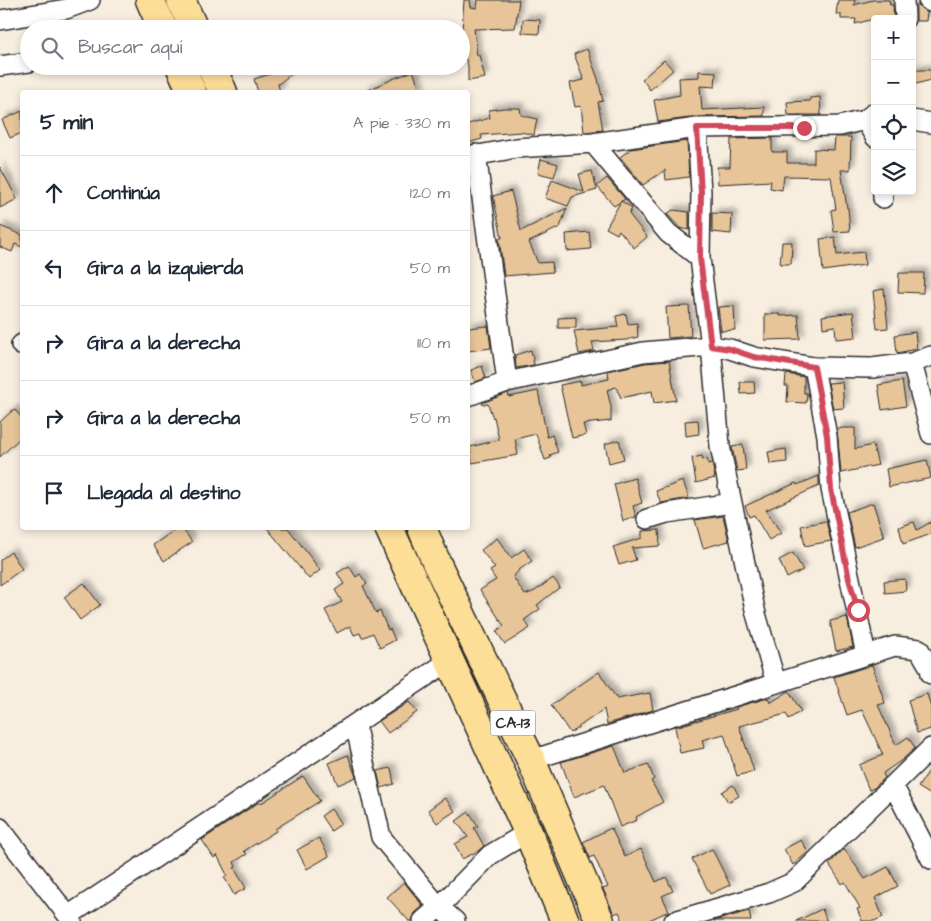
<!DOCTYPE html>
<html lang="es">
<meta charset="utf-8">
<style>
:root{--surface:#fff;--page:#f6f6f7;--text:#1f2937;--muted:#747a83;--line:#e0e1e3}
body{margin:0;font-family:"Architects Daughter",sans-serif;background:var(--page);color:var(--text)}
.controls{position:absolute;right:15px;top:15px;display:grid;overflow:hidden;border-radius:5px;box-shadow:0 2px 8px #0003}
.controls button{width:45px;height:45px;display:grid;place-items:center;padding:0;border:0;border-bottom:1px solid var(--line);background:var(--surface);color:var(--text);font:25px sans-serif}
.stop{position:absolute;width:15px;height:15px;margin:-11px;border:4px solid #d1495b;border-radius:50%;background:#fff}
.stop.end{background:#d1495b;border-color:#fff;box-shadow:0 1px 5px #0008}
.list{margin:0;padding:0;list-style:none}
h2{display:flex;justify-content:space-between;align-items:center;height:65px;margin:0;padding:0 20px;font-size:21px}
h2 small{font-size:16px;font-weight:400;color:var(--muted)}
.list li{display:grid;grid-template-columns:32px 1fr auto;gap:15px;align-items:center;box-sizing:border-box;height:75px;padding:0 20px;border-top:1px solid var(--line)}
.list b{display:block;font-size:19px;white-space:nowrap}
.list em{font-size:16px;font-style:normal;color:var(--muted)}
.icon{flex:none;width:28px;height:28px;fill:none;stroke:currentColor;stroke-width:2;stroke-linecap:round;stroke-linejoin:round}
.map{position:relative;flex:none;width:931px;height:921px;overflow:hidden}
.search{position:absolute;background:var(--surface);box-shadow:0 2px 8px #0003;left:20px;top:20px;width:450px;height:55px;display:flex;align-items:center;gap:12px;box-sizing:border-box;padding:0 18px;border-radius:28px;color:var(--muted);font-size:19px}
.panel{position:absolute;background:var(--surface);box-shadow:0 2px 8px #0003;left:20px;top:90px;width:450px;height:440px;border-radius:5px}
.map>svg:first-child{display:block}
.building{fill:#e8c599;stroke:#2b2b2b;filter:url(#shadow)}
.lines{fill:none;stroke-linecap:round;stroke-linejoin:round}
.minor-casing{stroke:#2b2b2b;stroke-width:22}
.highway-casing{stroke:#2b2b2b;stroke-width:31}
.minor{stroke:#fff;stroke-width:19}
.highway{stroke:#fdde96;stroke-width:28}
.route{stroke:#d1495b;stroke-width:6}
.labels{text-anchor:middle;stroke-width:4;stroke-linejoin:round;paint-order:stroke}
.shield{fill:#fff;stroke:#6b6b6b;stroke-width:1}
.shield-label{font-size:15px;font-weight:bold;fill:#2b2b2b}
</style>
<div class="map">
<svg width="931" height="921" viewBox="0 0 931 921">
<defs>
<filter id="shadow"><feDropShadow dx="4.5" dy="-4.5" stdDeviation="2.5" flood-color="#0004"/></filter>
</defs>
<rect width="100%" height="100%" fill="#f8eee0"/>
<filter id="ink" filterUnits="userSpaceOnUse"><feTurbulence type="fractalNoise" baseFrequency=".02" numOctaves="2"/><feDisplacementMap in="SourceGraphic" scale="10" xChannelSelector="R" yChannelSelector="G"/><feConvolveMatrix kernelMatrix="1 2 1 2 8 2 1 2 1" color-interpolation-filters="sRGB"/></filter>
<g filter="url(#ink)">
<path class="building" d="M464,0H470L471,7L477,8L478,0H519L515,28L474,29L477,56L479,55L485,78L468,81V66L461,46Z
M838,0H855L854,5L873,0H889L890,5H893L894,19H873L855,24L856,19H841V14H836Z
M916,5H918L927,12L926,21H916Z
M523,19L540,20L539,34L522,33Z
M587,49L598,79L603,101L598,102L603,130L584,132L581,106L575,107L570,83L584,80L574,54Z
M664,60L673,70L650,90L642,79Z
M296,66H303L278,84L280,92H258L254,79Z
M912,70H931V80L912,85Z
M413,71L421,92H363L395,78Z
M699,71L716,72L715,87L700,86L702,110L764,107V116L697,117L658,122L654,100L680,95L679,78L699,77Z
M820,97L821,115H788L787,102L810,101V98Z
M504,108H520L521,115L537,119L534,135L521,132L481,135L482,139L468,143V124L490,118L489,110Z
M22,111V133L10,138L2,120Z
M835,137H851L850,170H841L847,208H848L850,231L834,232L831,210L836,209L831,177L784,176L782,190L770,188L771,181L718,184L717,167H730L731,139L772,138V152H787V163H814V149L834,150Z
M687,141L689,177L666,180L665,170L643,185L620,157L631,149Z
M541,159L558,164L554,177L538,173Z
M0,167L17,199L0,208Z
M592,171L597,190L572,197L568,206L545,198L552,180L584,192L579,174Z
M607,178L625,199L614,206L597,186Z
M511,191L521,231L567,208L560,227L529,242L538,263L552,262L553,272L504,276L499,238H502L493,196Z
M621,201L632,208L629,214L647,237L634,248L619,230L617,234L606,228Z
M673,210L689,212V230L680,228L667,214Z
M712,213L732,214L731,234L712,232Z
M0,226L22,235V247L15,244L12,252L0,247Z
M589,232L591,249L567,251L566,234Z
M835,237L837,255L864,252L865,265L823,271L820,239Z
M782,242H792L791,264H780Z
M899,273H924L923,293L898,292Z
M884,289L888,328L877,329L873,291Z
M689,306L691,336L668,338L666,307Z
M734,306L735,330L721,331L718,307Z
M853,312L856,337L836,339L835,326L823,328L822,316Z
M626,314L628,324L637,323L638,337L626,340L592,342L594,351L579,354L574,331L618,327L616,316Z
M765,314H780V316L798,315L800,339L765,340Z
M576,317V328H558V318Z
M488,326L491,348L468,351V328Z
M915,332L917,349L897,353L895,335Z
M531,350L534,365L516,368L515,355Z
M669,361L676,400L654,403L652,391L621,398L616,387L607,390L611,407V421L583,424L586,435L572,438L560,385L581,381V385L609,379L608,371L645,363Z
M482,366L486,378L475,382L471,370Z
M786,374L804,377V393H807L806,403L787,402L788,386H785Z
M902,381L906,406L882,410L878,385Z
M740,382H754L755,393L741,394Z
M842,382L844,408L833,409L828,383Z
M538,391L547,437L552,435L558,452L550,455L551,458L545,460L536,434L515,439L518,455L472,463L470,447L499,440L494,417L493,418L488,404L483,405L482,403L508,393L509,397Z
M14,409L22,418V436L0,457V422Z
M698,420L699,434L686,436L685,421Z
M843,428H855V449L873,445L878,465L841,473L837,429Z
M619,440L624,459L609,463L605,444Z
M743,445L746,470L737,471L732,447Z
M786,449L787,462L770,464L768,452Z
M702,456L703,460L707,459L708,464L712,463L715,478L696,483L692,458Z
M927,460L931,478L889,487L886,469Z
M819,476V486L766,510L781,533L769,540L754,515L749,517L745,506L796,483L797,485Z
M635,478L642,503L633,506L636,517L623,521L614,484Z
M683,481L689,498L661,503L656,491Z
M873,503L884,537L855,547L847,512Z
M723,516L729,541L703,548L695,520Z
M826,521L831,541L805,546L801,526Z
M914,522L917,530L931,522V534L903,544L899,527Z
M178,528H182L192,542L164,561L153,545Z
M267,528H288L320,570L309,579Z
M659,530L660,546L632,548L636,560L619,565L613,547L642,538V531Z
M497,538L511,558L524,549L532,561L519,570L513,577L525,595L535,591L553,578L560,587L537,605L540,609L524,620L530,628L505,644L496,631L504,626L480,590L496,580L490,571L495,568L481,550Z
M11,552L22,569L0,585V560Z
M793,553L803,570L787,578L779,560Z
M349,566L356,577L360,574L367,584L363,586L376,613L380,611L388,630L390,629L395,640L380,648L373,633L362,638L360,633L354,635L350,626L337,633L325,610L342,602L335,590L344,584L337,573Z
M905,579L906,591L885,593L884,581Z
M84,583L100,605L80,620L64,597Z
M847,617L853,647L836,651L830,621Z
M872,665L885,703L878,705L896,745L908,737L915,748L902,760L883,773L885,778L874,788L869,790L859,765L883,755L862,710L847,715L834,677Z
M599,672L617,699L650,693L653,710L607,724L604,709L570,733L551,705Z
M789,691L801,711L789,719L786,714L739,726L754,771L737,776L724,734L702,740L704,748L680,753L675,727L737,709L736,707L768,698L770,703Z
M927,694L931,708V729L917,733L908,700Z
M409,702L417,712L388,733L379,721Z
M614,746L625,773L648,764L654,779L651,781L663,802L636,817L637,820L620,827L604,785L574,797L561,762Z
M348,755L356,777L338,785L329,763Z
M391,768L394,784L381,788L377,771Z
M931,768V795L918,787Z
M303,776L320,801L275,829L276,831L244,851L247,854L234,862L236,867L234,868L246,888L234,895L224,877L227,875L217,855L214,858L202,840L259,802L260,804Z
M733,785L739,796L728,802L722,792Z
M445,798L455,811L437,823L428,810Z
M331,809L341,824L331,831L321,816Z
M469,812L478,826L474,828L484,846L478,851L462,859L455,844L468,837L456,821Z
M611,828L625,857L641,849L656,882L666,877L673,891L662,896L669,911L647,921H623L619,912L614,914L603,889L608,887L594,856L590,858L583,842Z
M319,838L329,856L307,869L297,850Z
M801,840L808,852L793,865L784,849Z
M712,849L730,885L710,894L692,859Z
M844,849L865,879L888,867L898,886L875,898L883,917L874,921H862L857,909L860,908L845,882L842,884L829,864Z
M404,882L423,906L415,913L412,921H409L387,897Z
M822,909L827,921H796Z
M749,911L751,921H714Z"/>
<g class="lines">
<g class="minor-casing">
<path id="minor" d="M904,0L905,19
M928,0L931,2
M0,20L66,9L90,0
M0,66L29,62
M865,120L875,137
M912,120L931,123
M593,143L668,233L700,258
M476,154L507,382
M468,157L516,148L593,143L697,128L840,126L865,120L875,112
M883,198V191
M21,345L22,344
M912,363L931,434
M814,367L827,436L831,489L866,655
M468,396L507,382L643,352L711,346L730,349L754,357L814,367L872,368L912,363L931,356
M732,503L756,614L776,683
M647,519L667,513L732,503L720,446L711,346L700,258L701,192L697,128
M355,724L381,837L439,907L455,921
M531,760L895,646L919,649L930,668L931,674
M893,785L931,859
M0,828L72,921
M68,916L449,661
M423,921L439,907L490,855L528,832
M674,921L769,893L794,882L931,748"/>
</g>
<g class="highway-casing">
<path id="highway" d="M150,0L163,29
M181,0L194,29
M180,66L192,92
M211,66L223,92
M389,528L528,832L565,921
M422,528L437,564L531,760L600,921"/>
</g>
<use href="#minor" class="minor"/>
<use href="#highway" class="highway"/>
</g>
</g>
<g class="lines" filter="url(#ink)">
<path class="route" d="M804,128H697L701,192L700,258L711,346L730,349L754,357L814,367L827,436L831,489L849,579L858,610"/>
</g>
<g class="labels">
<rect class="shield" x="490.5" y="710.5" width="45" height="25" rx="4"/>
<g class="shield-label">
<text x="513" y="728">CA-13</text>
</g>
</g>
</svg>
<div class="controls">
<button>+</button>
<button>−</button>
<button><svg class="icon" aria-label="locate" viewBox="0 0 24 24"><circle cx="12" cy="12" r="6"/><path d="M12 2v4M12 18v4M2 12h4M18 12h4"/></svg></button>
<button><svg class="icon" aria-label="layers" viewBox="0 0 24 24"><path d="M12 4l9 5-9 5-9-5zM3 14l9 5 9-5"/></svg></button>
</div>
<div class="stop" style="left:858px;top:610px"></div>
<div class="stop end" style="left:804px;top:128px"></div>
<div class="search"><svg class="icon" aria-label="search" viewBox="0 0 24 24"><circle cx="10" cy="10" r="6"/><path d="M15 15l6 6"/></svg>Buscar aquí</div>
<section class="panel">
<h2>5 min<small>A pie · 330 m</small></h2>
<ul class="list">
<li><svg class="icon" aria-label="ahead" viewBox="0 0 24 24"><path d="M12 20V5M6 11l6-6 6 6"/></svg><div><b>Continúa</b></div><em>120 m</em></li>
<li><svg class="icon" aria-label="left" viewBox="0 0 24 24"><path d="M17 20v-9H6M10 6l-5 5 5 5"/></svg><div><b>Gira a la izquierda</b></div><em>50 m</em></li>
<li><svg class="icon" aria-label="right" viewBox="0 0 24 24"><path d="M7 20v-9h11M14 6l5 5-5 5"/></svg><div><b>Gira a la derecha</b></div><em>110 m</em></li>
<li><svg class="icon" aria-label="right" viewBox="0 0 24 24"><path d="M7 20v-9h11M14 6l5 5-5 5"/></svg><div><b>Gira a la derecha</b></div><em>50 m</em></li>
<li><svg class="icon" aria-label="arrive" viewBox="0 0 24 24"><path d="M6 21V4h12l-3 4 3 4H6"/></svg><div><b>Llegada al destino</b></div></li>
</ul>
</section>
</div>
